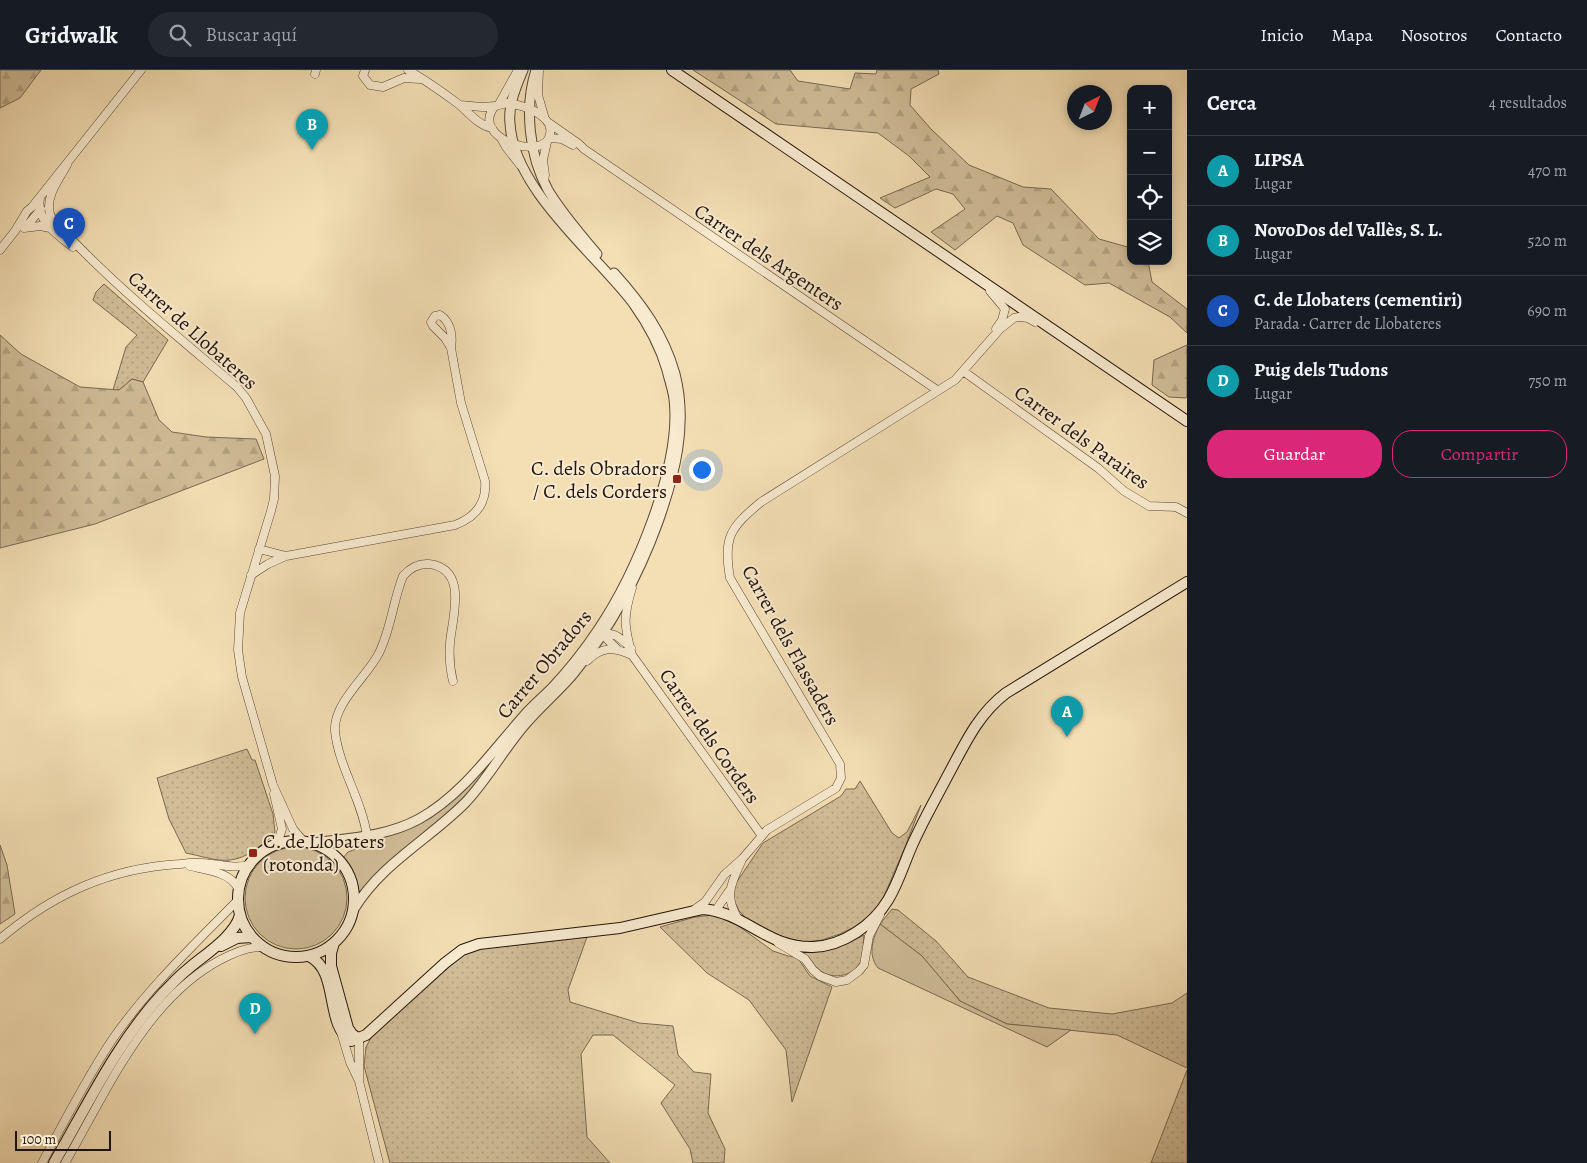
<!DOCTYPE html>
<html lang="es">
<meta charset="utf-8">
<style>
:root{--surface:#171b24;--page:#242831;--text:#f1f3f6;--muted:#9ea1a6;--line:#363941;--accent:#db2777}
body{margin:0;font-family:Alegreya,serif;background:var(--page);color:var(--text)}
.controls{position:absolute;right:15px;top:15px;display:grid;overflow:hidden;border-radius:10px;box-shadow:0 2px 8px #0003}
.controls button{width:45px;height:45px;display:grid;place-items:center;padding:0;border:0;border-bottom:1px solid var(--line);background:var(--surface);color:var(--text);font:25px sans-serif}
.compass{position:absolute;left:1067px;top:15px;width:45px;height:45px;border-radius:50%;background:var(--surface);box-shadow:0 2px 8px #0003;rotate:42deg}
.scale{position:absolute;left:15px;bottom:12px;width:96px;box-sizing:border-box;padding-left:5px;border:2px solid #22150c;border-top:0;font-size:14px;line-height:18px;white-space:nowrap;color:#22150c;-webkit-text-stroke:4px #f8eacf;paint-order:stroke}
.you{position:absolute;left:701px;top:399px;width:18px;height:18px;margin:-12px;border:4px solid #fff;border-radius:50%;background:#1a73e8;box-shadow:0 0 0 8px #1a73e833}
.badge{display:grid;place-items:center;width:32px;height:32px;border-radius:50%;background:var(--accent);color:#fff;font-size:16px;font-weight:700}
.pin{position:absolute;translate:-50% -41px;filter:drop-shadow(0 1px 2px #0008)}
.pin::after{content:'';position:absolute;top:26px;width:18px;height:15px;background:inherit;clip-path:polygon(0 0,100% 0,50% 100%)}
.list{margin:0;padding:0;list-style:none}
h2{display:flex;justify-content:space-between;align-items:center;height:65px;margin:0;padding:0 20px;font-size:21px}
h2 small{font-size:16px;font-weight:400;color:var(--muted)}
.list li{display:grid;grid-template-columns:32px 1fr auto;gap:15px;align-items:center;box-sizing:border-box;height:70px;padding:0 20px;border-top:1px solid var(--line)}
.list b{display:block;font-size:19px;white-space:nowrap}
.list p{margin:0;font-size:16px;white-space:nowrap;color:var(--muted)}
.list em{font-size:16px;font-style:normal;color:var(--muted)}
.actions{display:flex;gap:10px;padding:15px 20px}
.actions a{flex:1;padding:11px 0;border:1px solid var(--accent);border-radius:20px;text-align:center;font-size:18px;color:var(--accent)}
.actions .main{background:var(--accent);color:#fff}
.icon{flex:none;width:28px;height:28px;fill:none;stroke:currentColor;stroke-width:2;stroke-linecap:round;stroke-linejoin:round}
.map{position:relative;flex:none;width:1187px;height:1093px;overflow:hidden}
header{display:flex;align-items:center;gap:30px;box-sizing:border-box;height:70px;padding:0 25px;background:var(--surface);border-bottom:1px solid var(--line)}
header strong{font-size:24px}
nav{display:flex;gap:28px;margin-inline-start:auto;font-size:18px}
.search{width:350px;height:45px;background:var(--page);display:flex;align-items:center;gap:12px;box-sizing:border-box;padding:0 18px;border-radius:28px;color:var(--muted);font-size:19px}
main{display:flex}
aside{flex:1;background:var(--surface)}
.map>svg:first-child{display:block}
.grass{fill:url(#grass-dots);stroke:#796952}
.forest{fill:url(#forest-firs);stroke:#796952}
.green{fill:#d0bd98;stroke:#796952}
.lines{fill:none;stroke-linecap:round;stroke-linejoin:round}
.minor-casing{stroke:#564836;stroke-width:9}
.tertiary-casing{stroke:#564836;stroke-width:11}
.secondary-casing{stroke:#22150c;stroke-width:12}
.minor{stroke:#f8eacf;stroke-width:8}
.tertiary{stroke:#f8eacf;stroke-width:9}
.secondary{stroke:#f8eacf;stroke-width:10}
.poi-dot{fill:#8f2418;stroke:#f8eacf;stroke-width:2}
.labels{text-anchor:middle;stroke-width:4;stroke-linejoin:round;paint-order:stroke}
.street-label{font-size:20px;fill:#22150c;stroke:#f8eacf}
.poi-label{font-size:20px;fill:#22150c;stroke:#f8eacf;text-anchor:end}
</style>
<header>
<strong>Gridwalk</strong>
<div class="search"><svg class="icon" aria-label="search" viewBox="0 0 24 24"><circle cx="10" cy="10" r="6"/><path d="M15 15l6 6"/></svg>Buscar aquí</div>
<nav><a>Inicio</a><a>Mapa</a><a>Nosotros</a><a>Contacto</a></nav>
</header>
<main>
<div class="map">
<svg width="1187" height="1093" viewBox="0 0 1187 1093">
<defs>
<pattern id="grass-dots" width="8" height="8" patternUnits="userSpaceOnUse" patternTransform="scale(1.25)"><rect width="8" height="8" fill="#d0bd98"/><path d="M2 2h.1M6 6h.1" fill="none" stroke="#b2a282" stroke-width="1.8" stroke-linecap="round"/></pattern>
<pattern id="forest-firs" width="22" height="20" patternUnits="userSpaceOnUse" patternTransform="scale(1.25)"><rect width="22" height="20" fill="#d0bd98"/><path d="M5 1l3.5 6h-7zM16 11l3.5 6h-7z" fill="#b2a282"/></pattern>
</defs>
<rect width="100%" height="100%" fill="#f4dfb5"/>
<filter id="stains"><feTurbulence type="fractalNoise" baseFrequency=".004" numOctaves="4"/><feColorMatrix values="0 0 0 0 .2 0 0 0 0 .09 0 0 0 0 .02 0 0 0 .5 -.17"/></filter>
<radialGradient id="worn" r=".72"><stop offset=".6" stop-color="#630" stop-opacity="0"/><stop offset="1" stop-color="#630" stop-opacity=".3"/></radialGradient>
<path class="grass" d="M104,214L168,270L143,312L132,309L119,320H113L126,277L137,265L93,230L96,222Z
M247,679L252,690H255L273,744L275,762C270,769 264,773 257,778C231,798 215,789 186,783L169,749L157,708Z
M860,711L892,763L899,768L907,762L921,735L905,777L884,826L875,841L856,856L840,864L822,870L805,872L786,868L767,861L748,850L739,841L733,828L734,816L763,773L841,726L846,719H855Z
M892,839L898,840L936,871L968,907L1049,938L1112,944L1172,933L1187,923V998L1117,965L1007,954L960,931L922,886L880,854Z
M713,845L737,855L773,881L788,886L794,887L799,890L810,906L832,917L792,1032L786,980L749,930L707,903L660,857L695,847Z
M864,865C863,873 864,882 862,889C856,906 833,911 819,900C813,896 809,888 803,883C825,881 844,876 864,865Z
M587,867L568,920L570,932L639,953L673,956L678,985L694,1002L711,1004L708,1043L725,1079L724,1093H693L690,1079L661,1033L675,1015L613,965H593L581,984L587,1067L610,1093H390L364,996L366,977L373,964L466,882L490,876Z
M1187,1000V1093H1151Z"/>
<path class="forest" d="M0,0H41L20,28L0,38Z
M693,0H790L798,11L850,19L855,3L876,4L877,0H938L939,4L911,19L910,35L931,59L969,95L1023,117L1051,119L1099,169L1131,178V191H1148L1152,212L1187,239V263L1170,247L1109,213L1085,215L1023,175L1013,153L997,146L955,180L931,162L965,139L953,124L936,119L895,138L880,128L930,107L909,86L878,63L776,54Z
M0,265L21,284L80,317L119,320L132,309L143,312L159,350L172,362L206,367L256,369L264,389L95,454L0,478Z
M1187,275V326L1186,328L1169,327L1152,315L1154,290Z
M0,775L7,795L15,844L0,854Z"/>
<path class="green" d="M483,701V705C457,738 430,757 398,784C383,796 371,811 357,825L353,805L343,788L348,782L361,777L372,769L393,764Z
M245 828a51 51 0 1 1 102 0a51 51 0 1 1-102 0Z
M880,854L922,886L960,931L1007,954L1071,960L1047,977L878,898C867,884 873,868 880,854Z"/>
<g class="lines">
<g class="minor-casing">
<path id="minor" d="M365,0L363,6L370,15L383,17L404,8L420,9
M408,0C425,10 441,21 457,33C468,41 477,55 492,58
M539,0L538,25L545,49
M315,4L316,0
M507,33C520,35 537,40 546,50C550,54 551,59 550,64C546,93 468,68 495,36Z
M499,34L518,0
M460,35L482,37L495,36
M549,53L579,74L584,79L937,320
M501,68L506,77L520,95
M549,68L562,69L573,75
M67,95C59,109 45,127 50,144C53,153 70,168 77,175C127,226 183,271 237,317L246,328L266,364L275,406L274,429L271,441L240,543L238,580L242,607L273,715L293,759L304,772
M544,111L545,105L543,90L547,72
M40,128C36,151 56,164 73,177
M24,158L40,156L50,158
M25,158L41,139
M0,180L15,161L27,141L32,137L141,0
M990,221L1005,239L1002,250L996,259
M963,301L1098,398L1124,421L1149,436L1176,437L1187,443
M259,479L286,486L455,455C476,447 487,433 485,411L461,333L451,278L445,268L433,256L431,252L435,246L440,245C451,252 453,266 451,278
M251,505L268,494L286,486
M632,518C623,547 624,556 632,585L762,766
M605,561L604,566L618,580
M598,565C615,561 619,567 631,578
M587,591C602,576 613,577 632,585
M274,724L282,759L277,774
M367,766C362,730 338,695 335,661C333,633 367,607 379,583C391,559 393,531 403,506C410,498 418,493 429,494C469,499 452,548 450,573C449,586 450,599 453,611
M190,796C206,800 230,802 238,818
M695,839L705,832L724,805L743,788L767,760L836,718L841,708L840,694L730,508C723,467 730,458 761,432L955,310L1000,259L1014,248L1019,247L1028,248L1035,252
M716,840L729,821
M738,849C724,826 731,814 741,792
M0,869C53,824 110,798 180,794C188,793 196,792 203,793C220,794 233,799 249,795
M778,873L805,889L813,900L820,906L836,912L847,910L859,901L864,895L869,866L880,845
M341,962L350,992L359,1011L379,1093
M359,969V1009
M42,1093C64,1052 86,1009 112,970C147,919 194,875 237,831
M65,1093C106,1023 145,930 220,890C233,883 248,876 263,877"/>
</g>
<g class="tertiary-casing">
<path id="tertiary" d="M536,0C524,37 529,86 548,120C561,142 580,164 597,184
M312,773C348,768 386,767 419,749C462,725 490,684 522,648C531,637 541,629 551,619C568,601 584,581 598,560C635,505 682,396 674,329C673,320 669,309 667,300C660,276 648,254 633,233C595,183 513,119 510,53C508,35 516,17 523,0
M354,839C381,794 428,770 465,733C489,708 505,676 529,650C543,634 560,620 574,603C611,557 638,507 658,452C675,404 688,354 675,304C664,264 641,233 614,203"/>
</g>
<g class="secondary-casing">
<path id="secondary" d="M672,0L1187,351
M238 829a58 58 0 1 1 116 0a58 58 0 1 1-116 0Z
M334,873L331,883V896L348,958L352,964L359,969
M221,876L237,868L251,867
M309,886C340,901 324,954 351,971L366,965L445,893L462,880L479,874L620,858L703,839C747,843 766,878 813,877C843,876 873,855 888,830C899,812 905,790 914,771C924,749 936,728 947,707C964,676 977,645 1006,623L1187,512
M54,1093C87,1036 118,971 163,923C171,915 179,906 188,899C204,885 235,866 240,845"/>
</g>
<use href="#minor" class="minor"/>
<use href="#tertiary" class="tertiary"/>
<use href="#secondary" class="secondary"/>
</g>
<g class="poi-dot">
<rect x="672" y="404" width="10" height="10" rx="2.5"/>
<rect x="248" y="778" width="10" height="10" rx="2.5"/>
</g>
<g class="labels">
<g class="street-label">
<text transform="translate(769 187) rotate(34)" y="7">Carrer dels Argenters</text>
<text transform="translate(193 260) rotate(42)" y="7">Carrer de Llobateres</text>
<text transform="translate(1082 367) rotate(36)" y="7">Carrer dels Paraires</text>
<text transform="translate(791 575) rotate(61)" y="7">Carrer dels Flassaders</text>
<text transform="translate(544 594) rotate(-50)" y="7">Carrer Obradors</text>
<text transform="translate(710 666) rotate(55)" y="7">Carrer dels Corders</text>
</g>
<g class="poi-label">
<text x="667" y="405">C. dels Obradors<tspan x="667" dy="23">/ C. dels Corders</tspan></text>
<text x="263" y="778" text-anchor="start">C. de Llobaters<tspan x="263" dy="23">(rotonda)</tspan></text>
</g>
</g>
<rect width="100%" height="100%" filter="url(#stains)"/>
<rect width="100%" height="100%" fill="url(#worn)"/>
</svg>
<div class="controls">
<button>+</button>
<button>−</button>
<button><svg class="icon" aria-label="locate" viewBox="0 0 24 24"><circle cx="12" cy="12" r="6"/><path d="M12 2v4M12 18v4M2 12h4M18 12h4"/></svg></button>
<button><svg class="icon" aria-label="layers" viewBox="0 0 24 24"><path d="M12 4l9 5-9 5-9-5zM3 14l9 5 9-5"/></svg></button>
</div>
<svg class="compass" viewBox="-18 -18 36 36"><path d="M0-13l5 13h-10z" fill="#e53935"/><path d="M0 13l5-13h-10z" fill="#9ea1a6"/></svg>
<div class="scale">100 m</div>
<div class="you"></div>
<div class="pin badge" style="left:1067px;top:667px;background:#0f9aa8">A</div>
<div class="pin badge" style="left:312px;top:80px;background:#0f9aa8">B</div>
<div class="pin badge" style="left:69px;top:179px;background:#1a4fb4">C</div>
<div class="pin badge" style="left:255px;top:964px;background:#0f9aa8">D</div>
</div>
<aside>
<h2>Cerca<small>4 resultados</small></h2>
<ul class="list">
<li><span class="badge" style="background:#0f9aa8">A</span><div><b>LIPSA</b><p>Lugar</p></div><em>470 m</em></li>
<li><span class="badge" style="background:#0f9aa8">B</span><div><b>NovoDos del Vallès, S. L.</b><p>Lugar</p></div><em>520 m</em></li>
<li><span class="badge" style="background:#1a4fb4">C</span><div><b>C. de Llobaters (cementiri)</b><p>Parada · Carrer de Llobateres</p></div><em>690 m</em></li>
<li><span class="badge" style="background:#0f9aa8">D</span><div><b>Puig dels Tudons</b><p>Lugar</p></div><em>750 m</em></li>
</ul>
<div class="actions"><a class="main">Guardar</a><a>Compartir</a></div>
</aside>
</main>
